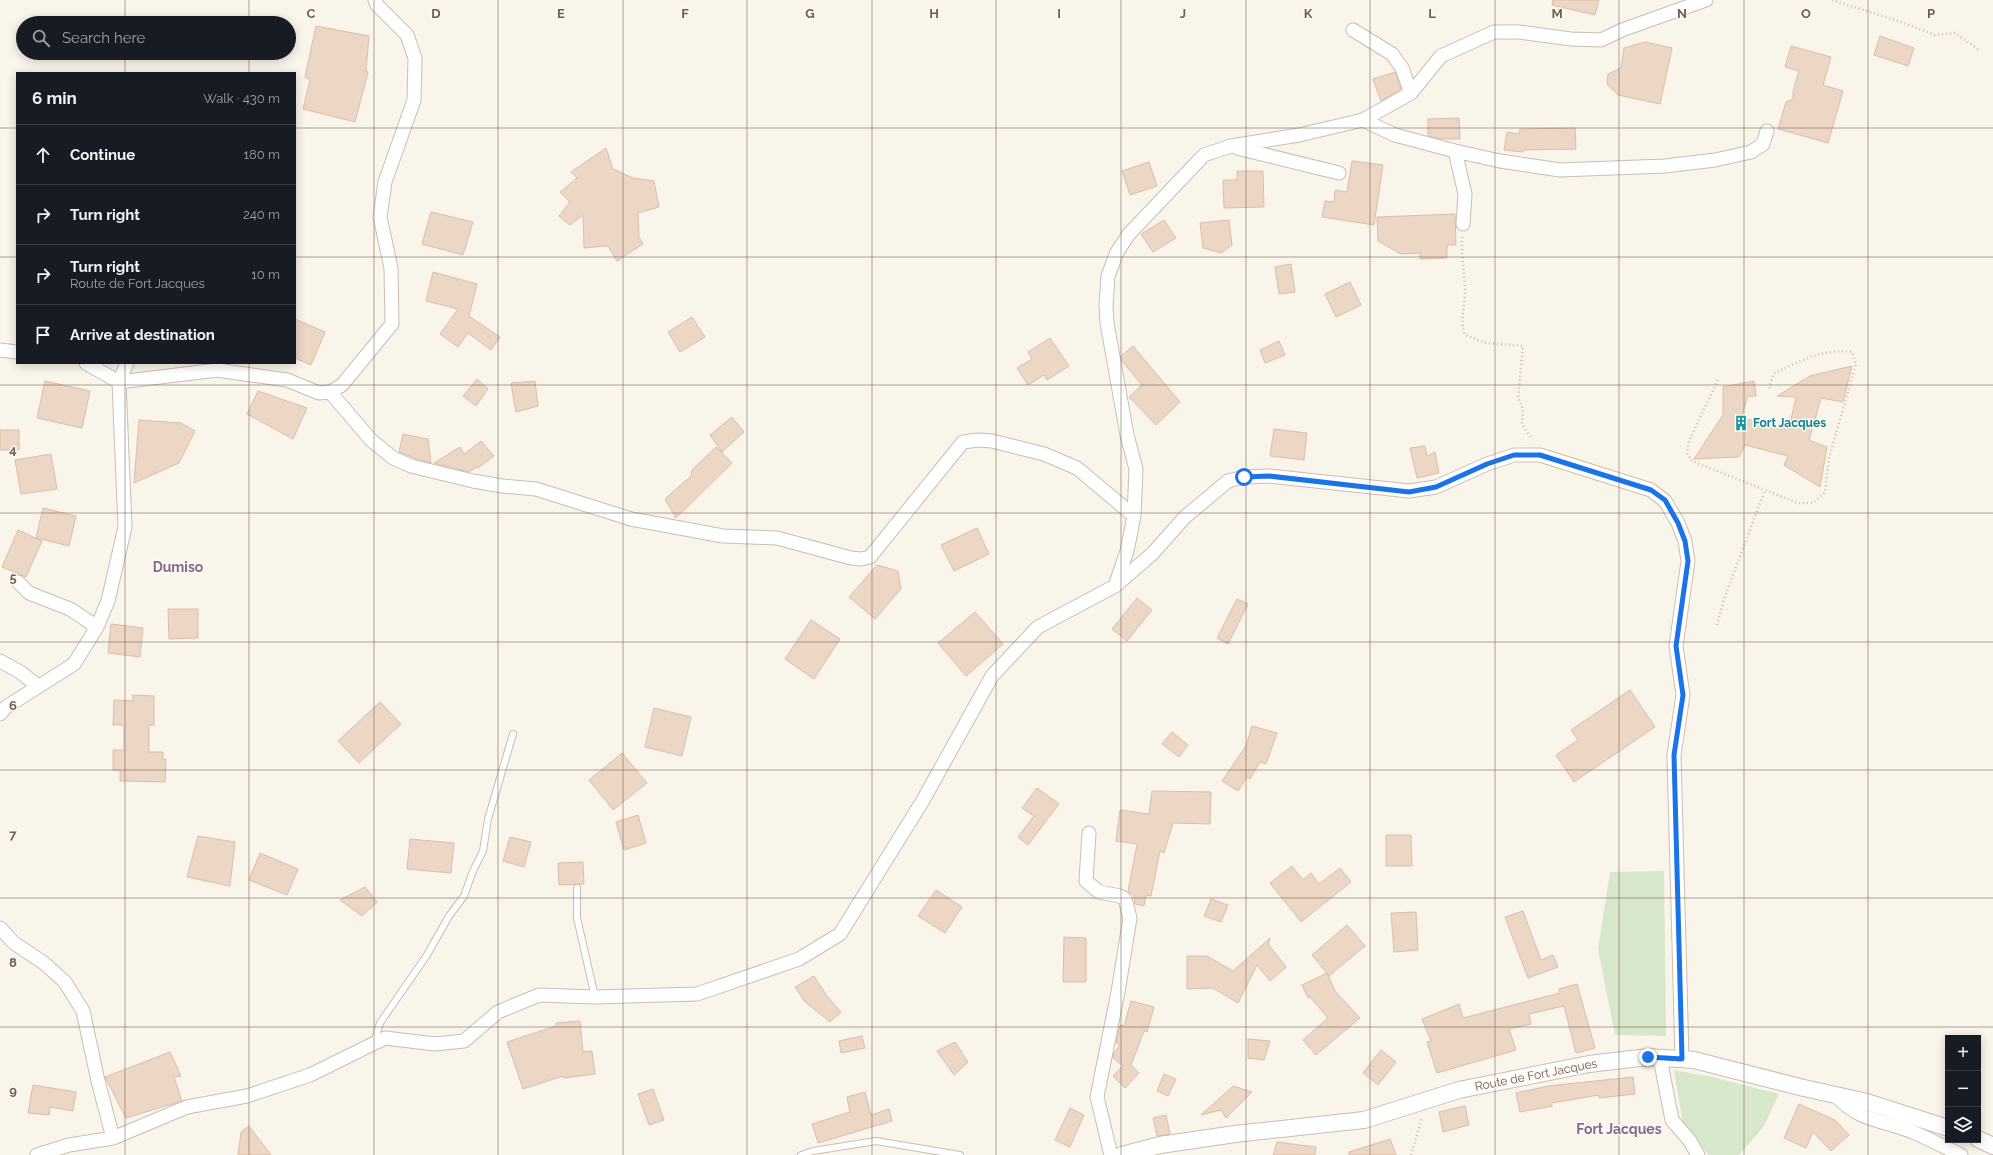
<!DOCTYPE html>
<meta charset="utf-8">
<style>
:root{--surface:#171b24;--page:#20242c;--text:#f1f3f6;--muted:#9ea1a6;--line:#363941}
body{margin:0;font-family:Raleway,sans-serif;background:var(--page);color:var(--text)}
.controls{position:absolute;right:12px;bottom:12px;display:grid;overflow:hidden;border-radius:0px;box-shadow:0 2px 10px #0003}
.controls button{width:36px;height:36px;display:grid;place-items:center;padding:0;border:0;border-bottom:1px solid var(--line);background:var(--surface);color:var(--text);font:20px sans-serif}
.stop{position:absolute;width:12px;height:12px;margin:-9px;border:3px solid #1a73e8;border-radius:50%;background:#fff}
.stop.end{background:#1a73e8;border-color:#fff;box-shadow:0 1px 4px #0008}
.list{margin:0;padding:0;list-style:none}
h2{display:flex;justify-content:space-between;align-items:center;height:52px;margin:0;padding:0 16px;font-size:17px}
h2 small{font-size:13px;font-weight:400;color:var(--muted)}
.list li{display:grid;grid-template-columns:26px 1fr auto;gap:12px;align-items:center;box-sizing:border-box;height:60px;padding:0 16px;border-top:1px solid var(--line)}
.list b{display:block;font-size:15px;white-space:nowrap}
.list p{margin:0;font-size:13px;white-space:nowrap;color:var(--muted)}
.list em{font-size:13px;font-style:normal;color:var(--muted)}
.icon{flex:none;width:22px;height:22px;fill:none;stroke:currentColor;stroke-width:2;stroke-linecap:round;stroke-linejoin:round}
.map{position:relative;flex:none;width:1993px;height:1155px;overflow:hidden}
.search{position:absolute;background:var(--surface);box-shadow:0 2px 10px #0003;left:16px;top:16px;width:280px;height:44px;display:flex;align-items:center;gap:10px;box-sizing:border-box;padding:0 14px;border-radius:22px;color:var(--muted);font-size:15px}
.panel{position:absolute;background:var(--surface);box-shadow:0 2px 10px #0003;left:16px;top:72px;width:280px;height:292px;border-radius:0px}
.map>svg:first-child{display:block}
.green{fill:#d6e7cb}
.building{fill:#ecd6c6;stroke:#ddbda9}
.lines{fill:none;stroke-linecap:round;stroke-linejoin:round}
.service-casing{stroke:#cbbdb2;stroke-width:8}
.minor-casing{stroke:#cbbdb2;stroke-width:15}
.tertiary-casing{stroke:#cbbdb2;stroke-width:18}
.path{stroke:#d1b9a9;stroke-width:2.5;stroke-dasharray:1 3;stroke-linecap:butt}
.service{stroke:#fff;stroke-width:6}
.minor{stroke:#fff;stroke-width:13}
.tertiary{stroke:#fff;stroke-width:16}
.route{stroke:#1a73e8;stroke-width:5}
.grid{fill:none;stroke:#725d51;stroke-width:1;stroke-opacity:0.55}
.labels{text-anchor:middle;stroke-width:3;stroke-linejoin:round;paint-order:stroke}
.culture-label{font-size:12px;font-weight:bold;fill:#0d838f;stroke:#fdf9f2;text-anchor:start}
.street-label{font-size:12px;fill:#725d51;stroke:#fdf9f2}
.quarter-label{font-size:14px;font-weight:bold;fill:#82698d;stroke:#fdf9f2}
.grid-label{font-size:13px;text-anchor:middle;font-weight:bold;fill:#725d51;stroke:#fdf9f2;stroke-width:3;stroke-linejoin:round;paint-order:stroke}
</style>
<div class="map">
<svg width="1993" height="1155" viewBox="0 0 1993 1155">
<rect width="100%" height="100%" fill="#faf5eb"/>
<path class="green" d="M1664,871L1666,1036L1615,1035L1598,949L1610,872Z
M1674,1070L1712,1077L1779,1094L1764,1126L1739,1155H1709L1683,1124Z"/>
<path class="building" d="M1553,0H1599L1595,15L1552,5Z
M316,26L369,36L366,71L368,72L355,122L303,109L310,80L305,77Z
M1880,36L1914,48L1908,66L1874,55Z
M1645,42L1672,48L1660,104L1618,95L1607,84L1608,74L1621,68L1624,48Z
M1791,46L1831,57L1823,85L1843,91L1828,143L1778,129L1786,102L1793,99V91L1799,71L1785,67Z
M1395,72L1401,89L1381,101L1373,79Z
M1459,118L1460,139H1443L1428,136V119Z
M1575,128L1576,149L1523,150V152L1504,150L1507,132L1519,134L1520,129Z
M606,148L613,169L633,178L654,181L659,207L638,213L639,237L643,244L617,261L608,246L584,248L583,215L570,225L559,216L570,202L560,192L577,178L571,172Z
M1352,161L1383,165L1374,225L1322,217L1325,201L1334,202L1335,190L1347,192Z
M1149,162L1157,186L1130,195L1122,171Z
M1237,171H1263L1264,207L1224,208L1223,180H1237Z
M431,212L473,222L463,255L422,244Z
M1455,214L1456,245H1447V258L1420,259V253L1401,254L1378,241L1377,217Z
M1164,220L1176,238L1153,252L1141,234Z
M1229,220L1232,245L1221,253L1203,248L1200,223Z
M1291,264L1295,292L1279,294L1275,267Z
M433,272L477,284L469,316L500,337L491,350L468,333L458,347L440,334L458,309L426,301Z
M1350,282L1361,305L1336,317L1325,294Z
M692,317L705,337L680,352L668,332Z
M295,319L325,332L311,365L295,358Z
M1050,338L1069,366L1047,380L1044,375L1028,385L1017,368L1032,359L1028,352Z
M1279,341L1285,355L1265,363L1260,350Z
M1133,346L1180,402L1156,425L1129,397L1142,385L1122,361L1121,356Z
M1852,366L1843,402L1821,398L1809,440L1827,447L1820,487L1784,465L1788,456L1745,445L1739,457L1694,459L1723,415V387L1754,381L1756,396H1748L1741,418L1789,428L1796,397L1777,396L1810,376Z
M477,379L488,389L476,406L463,396Z
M45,381L90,391L82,428L37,418Z
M535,381L538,406L516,412L511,383Z
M258,391L307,408L293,439L247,414Z
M732,417L744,432L722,452L710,435Z
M139,420L181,423L195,431L179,463L134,483Z
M1274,429L1307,433L1304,460L1270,456Z
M0,430H19V450H0Z
M403,434L428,439L431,463L414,458L399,452Z
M481,441L494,456L478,468L477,467L469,472L434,463L460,447L464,454Z
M1425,446L1427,456L1435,452L1439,473L1417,478L1410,448Z
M716,447L732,463L676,518L665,499L691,476L692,470Z
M51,454L57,489L21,494L15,460Z
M43,508L76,516L69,546L36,538Z
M977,528L989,554L954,571L941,545Z
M18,530L42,541L26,577L2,567Z
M877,565L898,571L901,589L875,619L849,597Z
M1137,598L1152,610L1127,641L1112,629Z
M1237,599L1248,604L1228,644L1217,638Z
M168,609H198V638L169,639Z
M975,612L1003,644L966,676L938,643Z
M811,620L840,639L814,679L785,659Z
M111,624L143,628L140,657L108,653Z
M1630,690L1655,727L1574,782L1556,755L1578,740L1571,730Z
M132,695L154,696V725H149V752H163V759H166L165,782L120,781V770H113V750H124V725H113L114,700L134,701Z
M380,702L401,724L359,763L338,741Z
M654,708L691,717L682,756L645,747Z
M1252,726L1277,733L1266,764L1260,762L1250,779L1247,777L1238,791L1222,781L1246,746Z
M1172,732L1188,745L1179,757L1162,744Z
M622,753L647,783L613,810L589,780Z
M1037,788L1059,804L1028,845L1018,837L1034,816L1022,808Z
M1152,791L1211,792L1210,824L1173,823L1164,853L1160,851L1151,896L1146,895L1144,906L1135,904L1134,895L1128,891L1137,844L1116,841L1120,810L1149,814Z
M638,815L646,843L624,850L616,822Z
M1386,835H1411L1412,866H1386Z
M198,836L235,842L230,886L187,877Z
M510,837L531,842L524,867L503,861Z
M410,839L454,843L451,873L407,869Z
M260,853L298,869L287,895L249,880Z
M583,862L584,884L559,885L558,863Z
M1292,866L1303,880L1311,873L1319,884L1340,868L1351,882L1301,922L1270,883Z
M365,887L377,902L362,916L340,900Z
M936,890L962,907L945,933L918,916Z
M1211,899L1228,905L1221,922L1204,916Z
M1523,911L1541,960L1553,955L1558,967L1528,978L1505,917Z
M1416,912L1418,950L1394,952L1391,913Z
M1347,925L1365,946L1329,976L1312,955Z
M1064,937L1086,938V982H1063Z
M1270,938L1268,944L1286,967L1270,981L1257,965L1238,1003L1213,988L1187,989V956H1207L1233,971Z
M1327,973L1335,991L1360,1018L1316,1055L1303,1040L1328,1018L1310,997L1308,998L1302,985Z
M814,976L827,996L841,1012L830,1022L805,1002L795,987Z
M1577,984L1595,1048L1576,1053L1564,1006L1529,1014L1531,1024L1509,1029L1516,1050L1437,1073L1427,1042L1431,1041L1422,1019L1459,1004L1463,1018L1560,993L1559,989Z
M1131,1001L1154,1007L1147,1032L1144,1031L1131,1065L1139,1073L1125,1088L1113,1076L1123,1066L1113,1058L1114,1053L1120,1045L1116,1043L1120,1025L1124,1026Z
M580,1021L583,1052L592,1051L595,1074L564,1078L563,1076L523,1089L507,1042L556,1026V1023Z
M862,1036L865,1048L841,1053L839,1041Z
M1248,1039L1270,1041L1264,1060L1248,1058Z
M955,1042L968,1062L954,1075L937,1051Z
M1381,1050L1396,1062L1378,1085L1363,1073Z
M170,1052L181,1076L174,1077L182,1101L126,1118L105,1077Z
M1164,1074L1176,1079L1168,1096L1157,1091Z
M1633,1077L1635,1094L1599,1098V1095L1552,1103V1106L1520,1112L1516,1093L1548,1086Z
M33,1085L76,1092L73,1111L50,1107L49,1115L28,1113Z
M1233,1086L1252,1092L1226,1118L1221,1110L1201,1115Z
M653,1089L664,1120L649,1125L638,1094Z
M865,1092L871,1115L889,1109L892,1121L818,1143L812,1124L850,1112L847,1097Z
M1799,1104L1835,1120L1849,1135L1831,1151L1813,1132L1806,1148L1784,1138Z
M1465,1106L1469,1125L1443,1132L1439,1112Z
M1070,1108L1084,1115L1070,1147L1055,1140Z
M1166,1115L1170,1134L1157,1136L1153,1118Z
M249,1126L271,1155H238L241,1132Z
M1390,1139L1396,1155H1349V1152Z
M1277,1142L1316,1147L1315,1155H1273Z"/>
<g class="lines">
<g class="service-casing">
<path id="service" d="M577,888V918L595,997
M374,1042L380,1023L427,955L449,916L464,896L473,871L483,851L488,819L513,734
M801,1155L813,1151L876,1141L960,1155"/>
</g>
<g class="minor-casing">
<path id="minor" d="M1353,30L1392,54L1402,68L1411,93
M1363,120L1395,135L1455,151L1465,194L1463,224
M1237,148L1339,173
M1455,151L1500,161L1560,170L1665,166L1715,160L1751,152L1763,144L1767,131
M0,350L17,352
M86,363L119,382L217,370L287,380L319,393L330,392L342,385L392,324L391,268L380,217L385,182L414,100L415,58L407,35L377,5L375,0
M330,392L371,440L393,458L411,466L473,481L502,486L536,489L631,519L723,536L777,538L851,558L861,559L870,557L963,442L978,440L992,441L1044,454L1077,468L1134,516
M18,582L29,593L70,609L97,627
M1115,586L1127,551L1134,516L1136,469L1127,435L1107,323L1106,306L1108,276L1117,252L1129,234L1204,155L1231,146L1299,135L1363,120L1411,93L1441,56L1494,32H1519L1571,39L1601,40L1622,30L1706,0
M0,661L20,672L38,686
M0,714L6,707L74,664L97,627L108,601L125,527L119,382L127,363
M1089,833L1086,881L1099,892L1120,896L1125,899L1130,918L1118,992L1097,1097L1111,1155
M0,928L14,943L44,963L65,982L83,1011L98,1081L113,1138
M1660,1058L1672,1120L1690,1141L1698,1155
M1835,1095C1860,1122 1881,1119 1913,1132C1929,1139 1945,1147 1961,1155
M37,1155L69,1145L113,1138L187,1107L247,1096L310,1075L385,1038L435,1044L464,1041L498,1012L539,995L595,997L697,994L799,959L840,934L922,802L992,676L1038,627L1115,586L1152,554L1185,517L1228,481L1244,477L1269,476L1409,491L1436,487L1487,464L1514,455H1540L1651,490L1665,501L1678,523L1685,541L1688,561L1676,646L1683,695L1674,755L1682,1059"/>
</g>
<g class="tertiary-casing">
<path id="tertiary" d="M1978,1139L1993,1146
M1122,1155L1160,1145L1235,1134L1364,1120L1459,1090L1589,1064L1648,1057L1694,1060L1804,1088L1867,1102L1948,1128"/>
</g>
<path class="path" d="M1832,0L1901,22L1935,35L1955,33L1979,50
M1462,237C1461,254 1464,269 1465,286C1466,302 1459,320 1465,335L1486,343L1523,346L1518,398L1523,409L1522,424L1532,440
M1718,380L1689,441L1687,453L1692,461L1765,490
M1717,625L1724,599L1765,490L1797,503H1813L1825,492L1829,458L1856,364L1852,352C1823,348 1798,362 1773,374L1769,390
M1411,1155L1422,1117"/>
<use href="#service" class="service"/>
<use href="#minor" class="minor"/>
<use href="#tertiary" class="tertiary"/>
</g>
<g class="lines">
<path class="route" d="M1244,477L1269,476L1409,492L1436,487L1487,464L1514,455H1540L1651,490L1665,500L1678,523L1685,541L1688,561L1676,646L1683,695L1674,755L1682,1059L1648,1057"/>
</g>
<path class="grid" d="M125,0V23M249,0V23M374,0V1155M498,0V1155M623,0V1155M747,0V1155M872,0V1155M996,0V1155M1121,0V1155M1246,0V1155M1370,0V1155M1495,0V1155M1619,0V1155M1744,0V1155M1868,0V1155M125,53V73M249,53V73M0,128H17M295,128H1993M0,257H17M295,257H1993M125,363V1155M249,363V1155M0,385H1993M0,513H1993M0,642H1993M0,770H1993M0,898H1993M0,1027H1993"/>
<defs>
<g id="building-bare" transform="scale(1.2)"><path d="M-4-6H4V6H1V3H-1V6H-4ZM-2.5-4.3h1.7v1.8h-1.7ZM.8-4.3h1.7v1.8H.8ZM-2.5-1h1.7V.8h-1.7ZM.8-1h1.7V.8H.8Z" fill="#0f9aa8" stroke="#fdf9f2" stroke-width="2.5" paint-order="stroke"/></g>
</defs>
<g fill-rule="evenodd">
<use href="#building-bare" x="1741" y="423"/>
</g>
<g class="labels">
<g class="culture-label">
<text x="1753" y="427">Fort Jacques</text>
</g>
<g class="street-label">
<text transform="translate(1536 1075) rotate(-11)" y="4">Route de Fort Jacques</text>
</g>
<g class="quarter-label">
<text x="178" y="572">Dumiso</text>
<text x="1619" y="1134">Fort Jacques</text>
</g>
</g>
<g class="grid-label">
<text x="311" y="18">C</text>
<text x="436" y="18">D</text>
<text x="561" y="18">E</text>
<text x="685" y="18">F</text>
<text x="810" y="18">G</text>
<text x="934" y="18">H</text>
<text x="1059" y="18">I</text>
<text x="1183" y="18">J</text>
<text x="1308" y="18">K</text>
<text x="1432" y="18">L</text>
<text x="1557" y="18">M</text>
<text x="1682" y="18">N</text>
<text x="1806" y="18">O</text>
<text x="1931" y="18">P</text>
<text x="13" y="454">4</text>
<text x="13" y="582">5</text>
<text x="13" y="710">6</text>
<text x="13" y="839">7</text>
<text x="13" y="967">8</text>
<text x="13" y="1095">9</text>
</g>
</svg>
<div class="controls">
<button>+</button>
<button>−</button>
<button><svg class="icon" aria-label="layers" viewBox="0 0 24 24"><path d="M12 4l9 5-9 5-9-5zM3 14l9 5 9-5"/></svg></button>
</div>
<div class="stop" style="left:1244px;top:477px"></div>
<div class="stop end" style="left:1648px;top:1057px"></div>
<div class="search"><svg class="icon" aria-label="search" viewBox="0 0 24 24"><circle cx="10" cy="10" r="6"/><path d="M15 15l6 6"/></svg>Search here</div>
<section class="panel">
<h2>6 min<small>Walk · 430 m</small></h2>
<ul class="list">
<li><svg class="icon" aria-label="ahead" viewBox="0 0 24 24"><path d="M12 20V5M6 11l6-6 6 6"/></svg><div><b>Continue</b></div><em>180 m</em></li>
<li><svg class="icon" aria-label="right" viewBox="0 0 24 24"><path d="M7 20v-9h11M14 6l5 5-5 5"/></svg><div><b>Turn right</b></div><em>240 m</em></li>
<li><svg class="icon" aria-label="right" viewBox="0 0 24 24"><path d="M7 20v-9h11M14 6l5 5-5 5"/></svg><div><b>Turn right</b><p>Route de Fort Jacques</p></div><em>10 m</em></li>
<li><svg class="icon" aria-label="arrive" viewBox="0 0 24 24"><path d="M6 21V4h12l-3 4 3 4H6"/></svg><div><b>Arrive at destination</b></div></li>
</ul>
</section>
</div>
